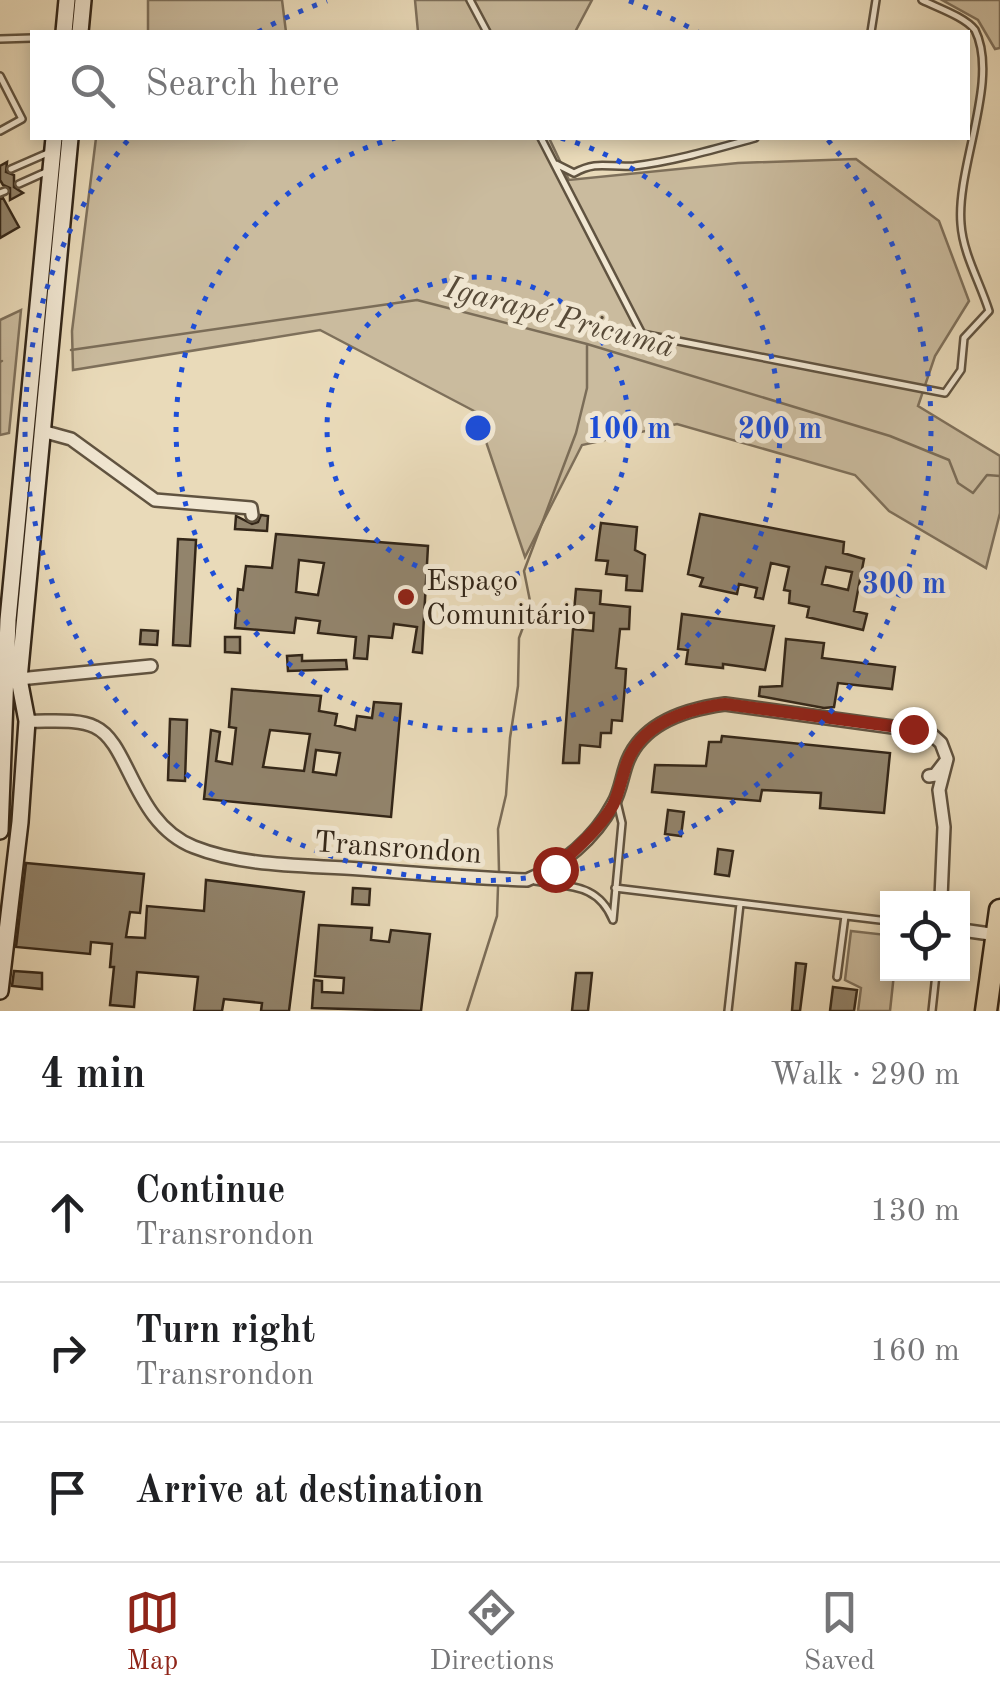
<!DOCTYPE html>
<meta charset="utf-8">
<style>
:root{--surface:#fff;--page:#f6f6f6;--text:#202124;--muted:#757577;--line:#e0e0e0;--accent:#8f2418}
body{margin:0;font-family:"Old Standard TT",serif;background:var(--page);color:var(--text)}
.controls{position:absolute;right:30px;bottom:30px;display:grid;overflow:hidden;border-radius:0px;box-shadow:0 5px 15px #0003}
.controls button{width:90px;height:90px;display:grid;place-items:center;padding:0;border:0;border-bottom:2px solid var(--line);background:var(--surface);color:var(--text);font:50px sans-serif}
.stop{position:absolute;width:30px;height:30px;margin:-22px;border:8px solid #8f2418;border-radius:50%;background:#fff}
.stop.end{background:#8f2418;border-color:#fff;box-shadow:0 2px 10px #0008}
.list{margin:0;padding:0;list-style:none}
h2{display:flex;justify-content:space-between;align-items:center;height:130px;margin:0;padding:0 40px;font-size:42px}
h2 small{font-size:32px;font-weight:400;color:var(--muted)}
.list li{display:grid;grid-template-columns:65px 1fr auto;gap:30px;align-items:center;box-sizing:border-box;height:140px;padding:0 40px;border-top:2px solid var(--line)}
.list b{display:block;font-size:38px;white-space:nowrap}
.list p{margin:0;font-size:32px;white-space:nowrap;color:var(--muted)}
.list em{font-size:32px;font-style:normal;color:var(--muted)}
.icon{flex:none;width:55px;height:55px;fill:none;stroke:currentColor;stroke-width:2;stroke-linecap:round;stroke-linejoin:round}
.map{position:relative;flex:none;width:1000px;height:1011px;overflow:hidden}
.search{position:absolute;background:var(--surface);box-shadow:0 5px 15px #0003;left:30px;right:30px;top:30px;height:110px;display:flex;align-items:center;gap:25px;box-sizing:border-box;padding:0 35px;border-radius:0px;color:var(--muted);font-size:38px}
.sheet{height:550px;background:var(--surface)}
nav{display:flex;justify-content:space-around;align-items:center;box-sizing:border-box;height:140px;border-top:2px solid var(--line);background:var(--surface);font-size:28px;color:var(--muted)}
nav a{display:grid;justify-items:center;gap:5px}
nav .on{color:var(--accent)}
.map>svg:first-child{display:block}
.green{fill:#cabb9e;stroke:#7e705b;stroke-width:2.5}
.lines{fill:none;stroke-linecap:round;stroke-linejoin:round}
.stream{stroke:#7b6d58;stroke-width:2.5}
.building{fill:#92846c;stroke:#332618;stroke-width:2.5;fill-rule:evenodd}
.lane-casing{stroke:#605340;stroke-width:10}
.street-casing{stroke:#605340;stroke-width:16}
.secondary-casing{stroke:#332618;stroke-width:20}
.highway-casing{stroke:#332618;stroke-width:25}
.lane{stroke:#f1e7d2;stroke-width:5}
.street{stroke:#f1e7d2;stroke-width:11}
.secondary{stroke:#f1e7d2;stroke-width:15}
.highway{stroke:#e9dab9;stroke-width:20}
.route{stroke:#8f2418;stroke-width:12}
.ring{fill:none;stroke:#1d4ed8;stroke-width:5;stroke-dasharray:5 10}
.poi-dot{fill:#8f2418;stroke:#f1e7d2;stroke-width:4}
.labels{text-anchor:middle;stroke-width:10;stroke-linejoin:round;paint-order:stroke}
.poi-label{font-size:30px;fill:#332618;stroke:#f1e7d2;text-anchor:start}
.street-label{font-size:30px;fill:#332618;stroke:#f1e7d2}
.water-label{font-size:32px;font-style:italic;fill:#574a38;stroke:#f1e7d2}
.centre{fill:#1d4ed8;stroke:#f1e7d2;stroke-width:5}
.ring-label{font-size:30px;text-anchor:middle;font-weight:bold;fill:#1d4ed8;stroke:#f1e7d2;stroke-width:10;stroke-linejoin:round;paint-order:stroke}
</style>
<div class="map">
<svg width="1000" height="1011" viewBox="0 0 1000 1011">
<rect width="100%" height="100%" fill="#e9dab9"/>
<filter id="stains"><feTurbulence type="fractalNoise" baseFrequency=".002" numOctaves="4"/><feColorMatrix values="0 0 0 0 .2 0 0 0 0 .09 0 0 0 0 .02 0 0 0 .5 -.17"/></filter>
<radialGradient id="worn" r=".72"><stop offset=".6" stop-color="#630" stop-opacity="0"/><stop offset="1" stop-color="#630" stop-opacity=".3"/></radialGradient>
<path class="green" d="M148,0H282L286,32H148Z
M415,0H592L575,32H418Z
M942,0H1000V48L995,49L978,20Z
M96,138H549L569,180L738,163L856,159L939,221L969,301L935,356L918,406L1000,456V513L986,568L889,511L855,475L677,424L582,445L525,557L476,412L320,330L73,370L72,331Z
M21,310L9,433L0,435V320Z
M851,931L887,935L888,974H894L890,1011H858L861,988L845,980Z"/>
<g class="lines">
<path class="stream" d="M71,350L417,300L587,344L890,436L949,460L958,483L973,493L987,475L1000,476
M0,362L2,361
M499,871L498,829L506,795L510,738L518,686L519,638L531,606L524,571L576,433L587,388V344
M467,1011L497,916L498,887"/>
</g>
<path class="building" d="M7,162L6,172L14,175V187L23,193L10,200V188L3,185L0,180V166Z
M3,198L19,227L0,238V199Z
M700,514L844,542L843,553L864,559L854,611L867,614L863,630L807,617L809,607L789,603L790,591L784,590L789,567L771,563L763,599L755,597L757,588L739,584L737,594L700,586L703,578L688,574ZM826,567L852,572L848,590L822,584Z
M261,515L268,516L267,531L235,529L236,516L252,524L258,522Z
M601,523L637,527L635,550L645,555L642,591L626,590L627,576L606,574L608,561L596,560Z
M276,534L428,546L422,653L413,652L417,627L394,624L392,638L369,636L367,659L354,658L356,637L318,633L320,621L296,618L294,633L235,628L238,589L243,590L246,566L272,568ZM299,560L324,563L318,595L296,592Z
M178,539L196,540L190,646L173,645Z
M576,589L601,591L600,604L630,607L629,629H620L616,668L626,669L625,685L622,721L612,720L611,733H601L600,747L580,745L579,763H563L573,629L593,631L594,613L574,612Z
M682,614L774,626L765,670L723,664V668L686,664L688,650L678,649Z
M141,630L158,631L157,645L140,644Z
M225,637H240V653L225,652Z
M786,639L824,643L822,658L895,667L892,689L838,683L834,707L824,708L759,696L760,687L782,686Z
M302,655V661L346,660L347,669L288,671L287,656Z
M232,689L321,696L319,711L337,714L335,725L355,730L357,716L372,718L374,702L401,704L391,817L204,799L211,730L220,732L216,761L232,764L236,728L229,727ZM270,730L310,734L304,771L263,767ZM316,750L340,753L336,775L313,772Z
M170,719L187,720L185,781L168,780Z
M722,736L890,753L884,813L820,808L821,793L762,790L760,801L652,792L655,765L706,766L709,742H721Z
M668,810L684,812L681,836L665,834Z
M718,849L733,851L729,876L715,874Z
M26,863L144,874L140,913L130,912L126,937L145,938L147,906L204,911L206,880L304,892L289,1011H261L262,1003L224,999L222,1011H194L198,977L137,972L134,1007L110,1005L114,967H110L112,944L91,942L90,954L16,947Z
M353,888L370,889L369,905L352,904Z
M319,925L372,928L371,940L389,942L391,930L430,934L421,1011L312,1008L314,980L322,981V992L343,993L344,978L315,976Z
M796,963L806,964L800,1011H792Z
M14,971L42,973V989L12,986Z
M576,973H592L588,1011H572Z
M833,987L857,990L854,1011H830Z"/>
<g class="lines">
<g class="lane-casing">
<path id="lane" d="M470,0L487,32
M871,32L876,0
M0,39L32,38
M0,76L22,119L0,131
M541,138L642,334L945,393L961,370L964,338L989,311C980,282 963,254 961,224C956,167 1000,80 975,30C965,17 938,8 922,0
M556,164L574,173C598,160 608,168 634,166C675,161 715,149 755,138
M11,169L50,152
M19,184L48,171
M0,193L5,191
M535,881C569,887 598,883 613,920L622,823L617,802
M615,888L888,921
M837,977L845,916
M728,1011L740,904
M932,1011L936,974"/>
</g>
<g class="street-casing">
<path id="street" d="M42,431L71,439L155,500L251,508L252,515
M19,679L151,666
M27,721C47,722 78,718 95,727C130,743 133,823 194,847C244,867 306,865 360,869C415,873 471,878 527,880C562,866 595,838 613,804C621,791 622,774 628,760C644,722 687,709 725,704L929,732L941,743L947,759L939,790L944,827L941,898
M929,776L935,775L945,762
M962,930L997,935"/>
</g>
<g class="secondary-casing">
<path id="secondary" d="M64,32L67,0
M80,32L83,0
M0,831L8,620L54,138
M0,991L20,822L27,721L19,679L70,138"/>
</g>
<g class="highway-casing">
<path id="highway" d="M986,1011L1000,910"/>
</g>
<use href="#lane" class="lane"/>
<use href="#street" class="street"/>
<use href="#secondary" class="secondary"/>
<use href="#highway" class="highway"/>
</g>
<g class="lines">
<path class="route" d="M555,869C575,849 599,830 613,805C620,791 622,775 628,760C644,722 687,709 725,704L913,729"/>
</g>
<g class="ring">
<circle cx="478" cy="428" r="151"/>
<path d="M561 138A302 302 0 1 1 395 138"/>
<path d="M258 32A453 453 0 0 1 327 1M629 1A453 453 0 0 1 698 32M828 140A453 453 0 1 1 128 140"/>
</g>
<circle class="poi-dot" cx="406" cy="597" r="10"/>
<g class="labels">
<g class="poi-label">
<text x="426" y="590">Espaço<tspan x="426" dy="34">Comunitário</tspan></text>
</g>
<g class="street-label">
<text transform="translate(398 847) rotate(4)" y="10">Transrondon</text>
</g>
<g class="water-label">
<text transform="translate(560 316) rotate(15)" y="11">Igarapé Pricumã</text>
</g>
</g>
<circle cx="478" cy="428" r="15" class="centre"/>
<g class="ring-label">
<text x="629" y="438">100 m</text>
<text x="780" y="438">200 m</text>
<text x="904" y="593">300 m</text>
</g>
<rect width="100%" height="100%" filter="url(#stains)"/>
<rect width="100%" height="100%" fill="url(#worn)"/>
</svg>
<div class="controls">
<button><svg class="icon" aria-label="locate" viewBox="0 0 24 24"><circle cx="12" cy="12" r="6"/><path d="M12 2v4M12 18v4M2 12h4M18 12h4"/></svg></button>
</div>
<div class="stop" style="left:555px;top:869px"></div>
<div class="stop end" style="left:913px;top:729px"></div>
<div class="search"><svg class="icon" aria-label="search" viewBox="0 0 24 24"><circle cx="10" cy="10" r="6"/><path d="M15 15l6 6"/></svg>Search here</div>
</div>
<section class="sheet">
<h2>4 min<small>Walk · 290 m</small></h2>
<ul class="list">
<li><svg class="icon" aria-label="ahead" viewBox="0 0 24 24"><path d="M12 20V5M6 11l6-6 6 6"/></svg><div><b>Continue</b><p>Transrondon</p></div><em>130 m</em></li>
<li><svg class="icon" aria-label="right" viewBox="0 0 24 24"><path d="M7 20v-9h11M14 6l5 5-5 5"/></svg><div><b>Turn right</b><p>Transrondon</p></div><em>160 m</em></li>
<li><svg class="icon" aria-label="arrive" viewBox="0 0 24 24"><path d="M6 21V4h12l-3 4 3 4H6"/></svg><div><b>Arrive at destination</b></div></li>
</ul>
</section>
<nav>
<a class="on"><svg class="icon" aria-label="map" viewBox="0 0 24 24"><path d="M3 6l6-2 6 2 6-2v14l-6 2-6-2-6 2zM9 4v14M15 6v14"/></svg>Map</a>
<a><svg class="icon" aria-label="directions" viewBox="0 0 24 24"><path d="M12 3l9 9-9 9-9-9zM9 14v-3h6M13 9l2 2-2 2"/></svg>Directions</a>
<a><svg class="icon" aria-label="saved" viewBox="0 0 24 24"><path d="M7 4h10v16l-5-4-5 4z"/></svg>Saved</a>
</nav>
